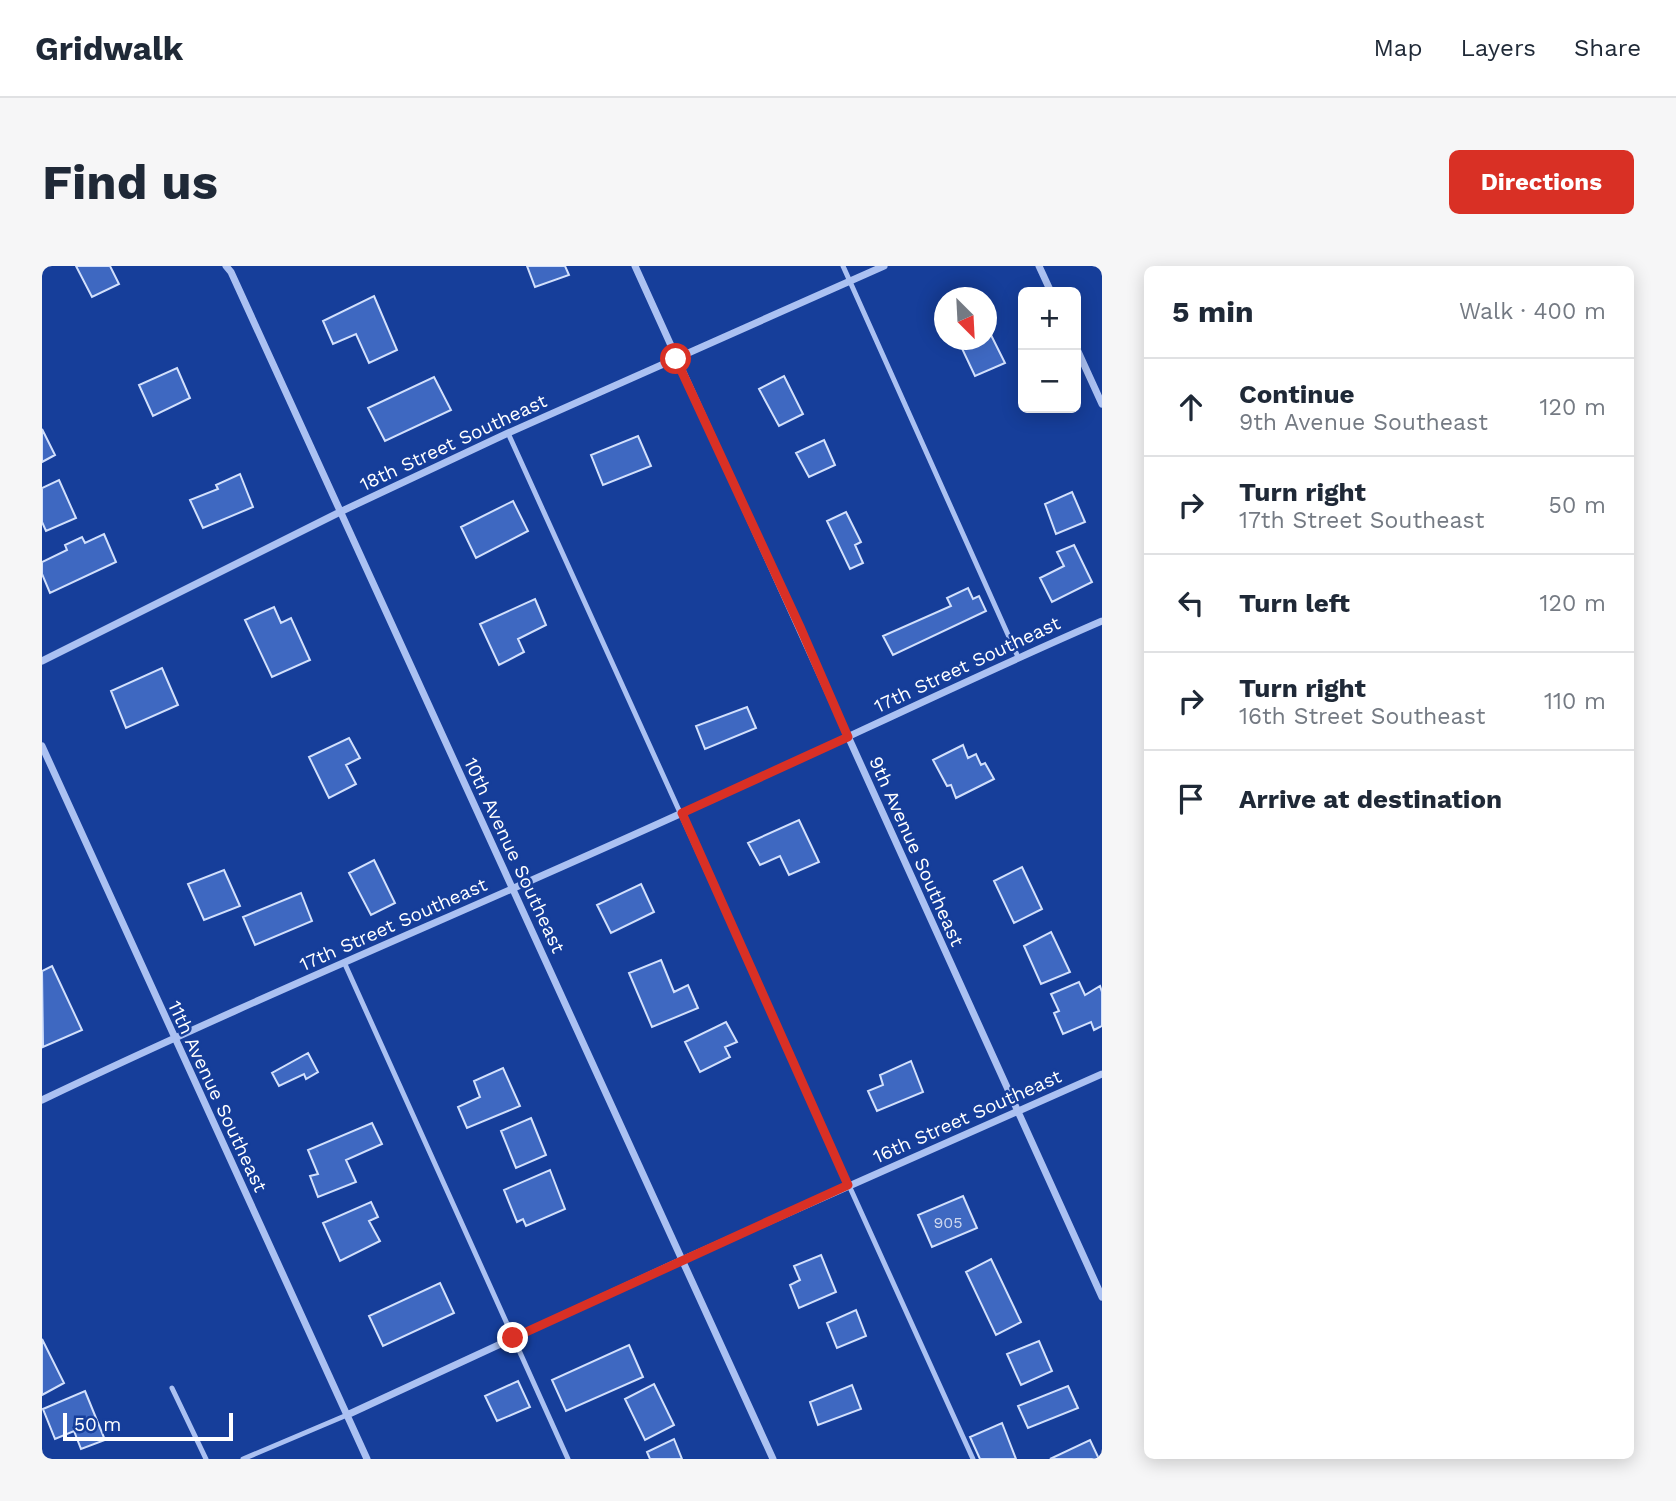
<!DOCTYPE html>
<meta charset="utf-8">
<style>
:root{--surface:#fff;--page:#f6f6f7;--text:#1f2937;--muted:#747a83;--line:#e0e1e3;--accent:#d93025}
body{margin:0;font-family:"Work Sans",sans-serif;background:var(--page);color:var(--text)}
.controls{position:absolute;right:21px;top:21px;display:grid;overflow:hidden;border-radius:10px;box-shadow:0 4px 18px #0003}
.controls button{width:63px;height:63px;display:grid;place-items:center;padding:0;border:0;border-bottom:2px solid var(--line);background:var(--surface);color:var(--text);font:35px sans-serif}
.compass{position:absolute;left:892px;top:21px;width:63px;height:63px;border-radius:50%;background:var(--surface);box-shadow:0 4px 18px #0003;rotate:156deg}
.scale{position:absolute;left:21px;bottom:18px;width:170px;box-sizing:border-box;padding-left:7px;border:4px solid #fff;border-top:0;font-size:19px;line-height:24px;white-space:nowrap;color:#fff;-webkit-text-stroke:5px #163e9a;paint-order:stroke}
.stop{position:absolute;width:21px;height:21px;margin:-16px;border:5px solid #d93025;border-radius:50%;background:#fff}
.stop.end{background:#d93025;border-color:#fff;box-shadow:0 2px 7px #0008}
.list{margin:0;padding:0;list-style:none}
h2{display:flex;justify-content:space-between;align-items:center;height:91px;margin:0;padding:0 28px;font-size:30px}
h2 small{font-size:23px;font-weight:400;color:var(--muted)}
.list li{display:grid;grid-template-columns:46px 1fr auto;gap:21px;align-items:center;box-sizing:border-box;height:98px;padding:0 28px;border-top:2px solid var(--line)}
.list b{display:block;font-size:26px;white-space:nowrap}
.list p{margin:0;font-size:23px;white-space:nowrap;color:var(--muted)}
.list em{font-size:23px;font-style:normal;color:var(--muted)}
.icon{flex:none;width:38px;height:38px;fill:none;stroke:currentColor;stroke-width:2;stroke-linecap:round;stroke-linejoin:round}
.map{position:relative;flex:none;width:1060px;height:1193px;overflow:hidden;border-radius:10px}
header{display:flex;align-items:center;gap:42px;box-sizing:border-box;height:98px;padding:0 35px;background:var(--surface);border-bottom:2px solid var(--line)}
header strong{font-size:33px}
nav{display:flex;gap:38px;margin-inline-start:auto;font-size:24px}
.intro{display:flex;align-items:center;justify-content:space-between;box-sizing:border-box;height:168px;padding:0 42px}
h1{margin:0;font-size:49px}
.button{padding:18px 32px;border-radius:10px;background:var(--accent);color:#fff;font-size:24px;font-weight:700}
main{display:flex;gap:42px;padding:0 42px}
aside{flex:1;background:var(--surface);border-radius:10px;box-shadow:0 4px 18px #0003}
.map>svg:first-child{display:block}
.building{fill:#3e68c1;stroke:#d2e0fc;stroke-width:2}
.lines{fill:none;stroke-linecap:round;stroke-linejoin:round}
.service{stroke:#abc1f2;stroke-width:5}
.minor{stroke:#abc1f2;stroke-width:7}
.route{stroke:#d93025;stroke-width:9}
.labels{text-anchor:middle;stroke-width:5;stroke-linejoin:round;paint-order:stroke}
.number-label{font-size:16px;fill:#cfd9f0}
.street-label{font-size:19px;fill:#fff;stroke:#163e9a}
</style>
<header>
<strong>Gridwalk</strong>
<nav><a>Map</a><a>Layers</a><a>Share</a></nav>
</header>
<div class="intro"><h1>Find us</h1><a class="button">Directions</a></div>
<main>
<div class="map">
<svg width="1060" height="1193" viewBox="0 0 1060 1193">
<rect width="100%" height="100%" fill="#163e9a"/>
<path class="building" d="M34,0H68L77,18L50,31Z
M485,0H523L527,9L493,21Z
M332,30L355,84L327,97L314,68L291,78L281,55Z
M944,59L963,97L933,110L916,74H944Z
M135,102L148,132L111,150L97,119Z
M742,110L761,148L737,160L717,123Z
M392,111L409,144L343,175L326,142Z
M0,163L13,189L0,196Z
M596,170L609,200L561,219L549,189Z
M782,174L793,199L767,211L754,187Z
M198,208L211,241L161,262L148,234L176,223L174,219Z
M17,214L34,252L4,265L0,256V222Z
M1030,226L1043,256L1014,268L1003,238Z
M471,235L486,265L434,292L419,261Z
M804,246L819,276L813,279L821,297L808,303L785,255Z
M62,268L74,296L8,327L0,308V296L25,284L23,279L40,271L43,277Z
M1032,279L1050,316L1010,336L998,312L1022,300L1015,286Z
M926,322L931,333L937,330L944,345L851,389L841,370L909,340L905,332Z
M493,333L504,359L476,373L482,386L457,399L438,358Z
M232,341L239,357L249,352L268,394L230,411L203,354Z
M120,402L136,439L84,462L69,425Z
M705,441L714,462L663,483L654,460Z
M307,472L318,492L304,499L314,518L287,532L267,491Z
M921,479L926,492L934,488L939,499L943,497L952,513L914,532L909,519L905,520L891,494Z
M757,554L777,596L747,609L738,590L718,599L706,577Z
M332,594L353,637L329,649L307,607Z
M980,601L1000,643L972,657L952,615Z
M182,604L198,640L162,654L146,618Z
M599,618L612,646L569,667L555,639Z
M259,627L270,655L213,679L201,651Z
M1009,666L1028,706L999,718L982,680Z
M619,694L632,726L646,719L656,742L610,761L587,707Z
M10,700L40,764L1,781L0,705Z
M1037,716L1043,729L1058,720L1060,726V760L1052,764L1049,756L1021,768L1012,747L1017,745L1009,728Z
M684,756L695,776L683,781L688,791L658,806L643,776Z
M266,787L276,806L264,813L262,808L237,820L230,807Z
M869,795L881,826L835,845L826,825L841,819L838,809Z
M461,802L478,840L425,862L416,841L438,831L432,815Z
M489,852L504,889L474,902L459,865Z
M330,857L340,878L304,894L314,916L276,931L268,910L276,908L266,884Z
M508,904L523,943L484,960L481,953L475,956L462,924Z
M921,930L935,962L890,981L876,949Z
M329,936L336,951L327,955L338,975L298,995L281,957Z
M779,989L794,1026L757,1042L748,1019L758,1014L752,1000Z
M949,993L979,1056L954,1069L924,1006Z
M398,1017L412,1047L341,1080L327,1050Z
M814,1044L824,1070L795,1082L785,1057Z
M0,1073L22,1117L0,1129Z
M997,1075L1010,1105L979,1119L965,1088Z
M587,1079L601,1111L524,1145L510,1114Z
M476,1115L488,1141L455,1155L443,1130Z
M612,1118L632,1159L603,1174L583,1133Z
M810,1119L819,1143L776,1159L768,1136Z
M1026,1120L1036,1142L986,1162L976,1140Z
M43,1125L63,1174L39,1183L32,1165L13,1173L1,1143Z
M960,1157L974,1193H938L928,1171Z
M632,1173L640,1193H608L605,1186Z
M1048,1174L1057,1193H1008Z"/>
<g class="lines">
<path class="service" d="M801,0L976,391
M466,167C623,509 775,852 931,1193
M302,696L526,1193
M130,1122L164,1193
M201,1193L305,1149"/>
<path class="minor" d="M184,0L189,6L731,1193
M593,0L1060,1031
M997,0L1009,26
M1034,81L1060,138
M0,395L298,246L466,167L842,0
M0,480L325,1193
M0,834C211,733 427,644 640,547C781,484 919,416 1060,355
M305,1149L640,994L1060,808"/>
</g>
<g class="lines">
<path class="route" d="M471,1072L806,919L640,547L806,471L759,363L634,93"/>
</g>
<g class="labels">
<g class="number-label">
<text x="906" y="962">905</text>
</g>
<g class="street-label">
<text transform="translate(411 176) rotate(-25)" y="7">18th Street Southeast</text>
<text transform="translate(925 398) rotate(-25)" y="7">17th Street Southeast</text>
<text transform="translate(875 585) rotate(66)" y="7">9th Avenue Southeast</text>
<text transform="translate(473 589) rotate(65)" y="7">10th Avenue Southeast</text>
<text transform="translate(351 658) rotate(-24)" y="7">17th Street Southeast</text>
<text transform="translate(176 830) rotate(65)" y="7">11th Avenue Southeast</text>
<text transform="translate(925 850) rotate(-24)" y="7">16th Street Southeast</text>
</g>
</g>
</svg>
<div class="controls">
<button>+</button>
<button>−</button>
</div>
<svg class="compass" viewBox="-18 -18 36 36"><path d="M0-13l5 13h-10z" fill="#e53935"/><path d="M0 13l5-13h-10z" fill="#747a83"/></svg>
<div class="scale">50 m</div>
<div class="stop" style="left:634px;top:93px"></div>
<div class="stop end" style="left:471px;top:1072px"></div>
</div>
<aside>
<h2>5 min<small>Walk · 400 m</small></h2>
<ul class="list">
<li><svg class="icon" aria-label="ahead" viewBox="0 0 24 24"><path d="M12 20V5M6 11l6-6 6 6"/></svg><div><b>Continue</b><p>9th Avenue Southeast</p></div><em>120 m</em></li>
<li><svg class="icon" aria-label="right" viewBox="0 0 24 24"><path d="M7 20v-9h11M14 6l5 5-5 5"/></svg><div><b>Turn right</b><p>17th Street Southeast</p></div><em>50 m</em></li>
<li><svg class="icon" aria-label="left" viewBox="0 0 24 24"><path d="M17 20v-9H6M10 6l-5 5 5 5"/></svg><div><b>Turn left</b></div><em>120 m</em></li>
<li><svg class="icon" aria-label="right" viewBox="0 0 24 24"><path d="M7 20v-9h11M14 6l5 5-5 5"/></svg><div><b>Turn right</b><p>16th Street Southeast</p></div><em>110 m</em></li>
<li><svg class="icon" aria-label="arrive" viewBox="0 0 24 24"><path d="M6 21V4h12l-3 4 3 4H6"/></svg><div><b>Arrive at destination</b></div></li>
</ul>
</aside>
</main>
